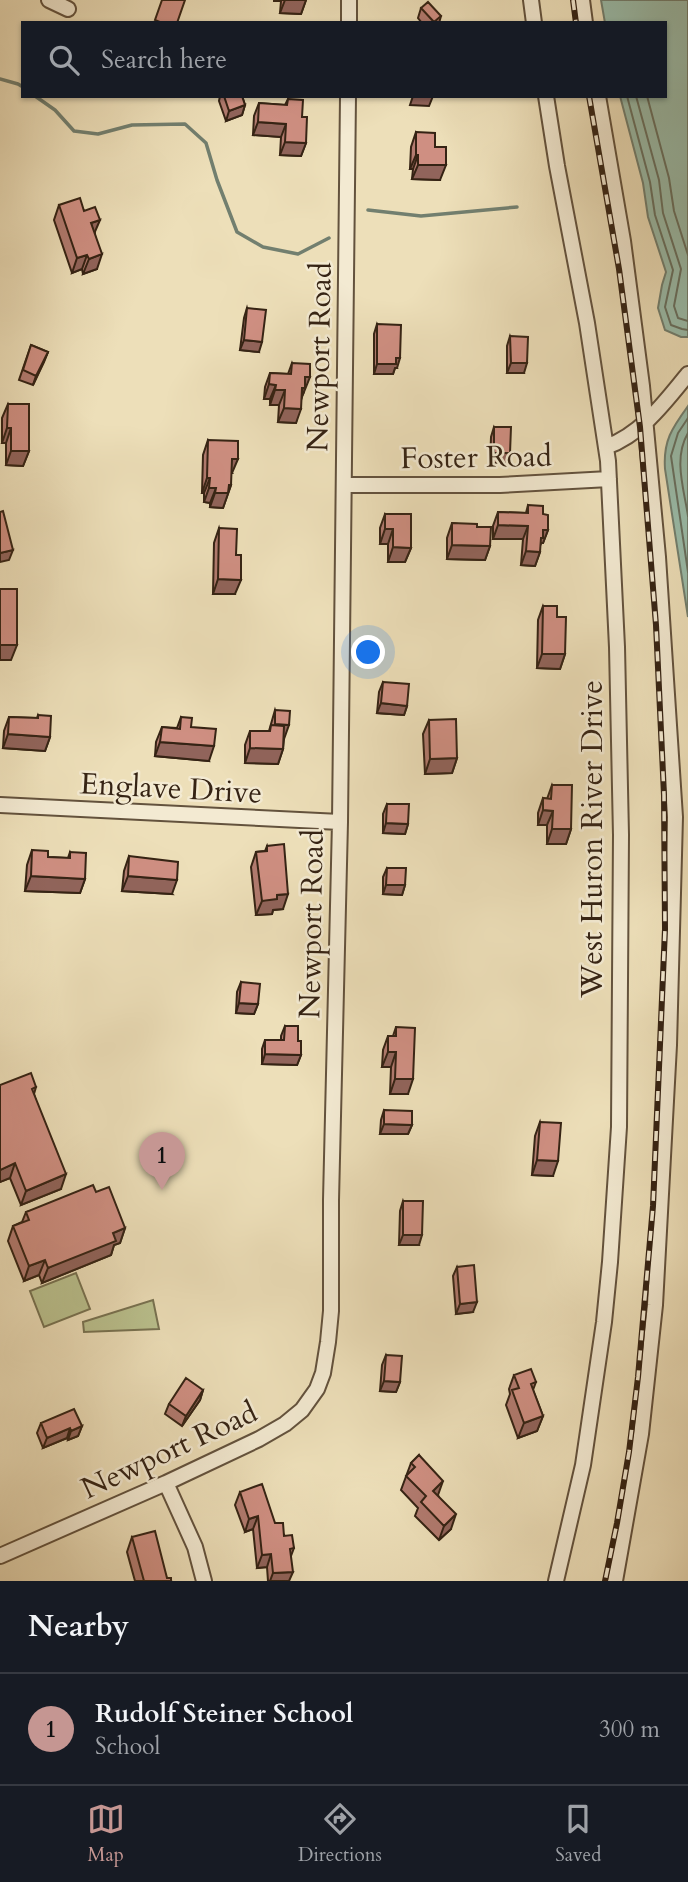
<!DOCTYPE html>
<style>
:root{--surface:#171b24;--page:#242831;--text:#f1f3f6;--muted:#9ea1a6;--line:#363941;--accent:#c59692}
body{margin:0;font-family:Cardo,serif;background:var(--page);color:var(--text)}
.you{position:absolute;left:369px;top:653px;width:24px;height:24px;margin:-18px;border:5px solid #fff;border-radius:50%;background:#1a73e8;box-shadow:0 0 0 10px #1a73e833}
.badge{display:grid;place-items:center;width:46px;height:46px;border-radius:50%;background:var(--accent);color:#111;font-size:23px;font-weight:700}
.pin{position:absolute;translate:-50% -58px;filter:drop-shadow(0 2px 4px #0008)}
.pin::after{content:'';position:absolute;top:37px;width:24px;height:21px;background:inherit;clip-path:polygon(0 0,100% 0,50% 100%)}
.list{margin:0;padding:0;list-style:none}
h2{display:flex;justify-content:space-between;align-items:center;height:91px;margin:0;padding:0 28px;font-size:30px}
h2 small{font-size:23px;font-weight:400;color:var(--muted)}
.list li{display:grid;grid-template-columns:46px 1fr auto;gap:21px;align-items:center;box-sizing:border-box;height:112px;padding:0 28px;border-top:2px solid var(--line)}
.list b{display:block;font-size:26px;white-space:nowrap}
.list p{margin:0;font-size:23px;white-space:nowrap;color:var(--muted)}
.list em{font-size:23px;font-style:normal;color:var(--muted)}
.icon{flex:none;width:38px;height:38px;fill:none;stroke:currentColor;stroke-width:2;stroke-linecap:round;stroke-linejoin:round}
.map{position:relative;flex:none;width:688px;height:1581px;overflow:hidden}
.search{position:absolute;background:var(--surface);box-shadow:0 2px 5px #0004;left:21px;right:21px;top:21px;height:77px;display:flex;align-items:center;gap:18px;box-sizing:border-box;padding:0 24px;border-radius:0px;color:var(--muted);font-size:26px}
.sheet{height:203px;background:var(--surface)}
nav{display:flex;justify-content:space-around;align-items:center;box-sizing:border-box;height:98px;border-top:2px solid var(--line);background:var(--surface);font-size:19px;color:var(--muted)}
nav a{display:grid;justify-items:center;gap:4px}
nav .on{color:var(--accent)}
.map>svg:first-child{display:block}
.green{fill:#bac18e;stroke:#787251;stroke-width:2}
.water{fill:#9abdab;stroke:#727f6f;stroke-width:2}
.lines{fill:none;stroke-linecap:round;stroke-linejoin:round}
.shore{stroke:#687060;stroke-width:2}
.stream{stroke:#727f6f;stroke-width:3.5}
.minor-casing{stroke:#63523d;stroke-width:18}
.minor{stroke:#f3ead2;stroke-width:14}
.rail-casing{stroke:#352314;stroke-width:6}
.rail{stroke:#f3ead2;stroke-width:3.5;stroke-dasharray:10;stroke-linecap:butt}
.wall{fill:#b27b70;stroke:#352314;stroke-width:2}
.shaded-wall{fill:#91645b;stroke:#352314;stroke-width:2}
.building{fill:#cf8f82;stroke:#352314;stroke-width:2}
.labels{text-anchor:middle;stroke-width:5;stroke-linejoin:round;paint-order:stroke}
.street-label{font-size:30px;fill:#352314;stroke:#f3ead2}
</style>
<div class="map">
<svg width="688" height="1581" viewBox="0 0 688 1581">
<rect width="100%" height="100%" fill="#eddfb9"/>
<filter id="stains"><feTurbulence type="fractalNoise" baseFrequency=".00286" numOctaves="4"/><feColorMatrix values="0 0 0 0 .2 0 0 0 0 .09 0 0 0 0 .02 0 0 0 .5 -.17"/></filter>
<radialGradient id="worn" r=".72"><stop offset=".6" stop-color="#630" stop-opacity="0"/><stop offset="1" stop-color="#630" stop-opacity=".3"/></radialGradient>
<path class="green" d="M76,1273L90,1309L44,1327L30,1291Z
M153,1300L159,1329L84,1332L83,1322Z"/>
<path class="water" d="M601,0H688V337H681L665,330L658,308L662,285L666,272L648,217L643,183L620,96H665V23H605Z
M688,406V617L665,469C663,441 672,428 688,406Z"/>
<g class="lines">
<path class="shore" d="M627,96L650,182L655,215L673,270L665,307L671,325L682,329L688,330
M636,96L659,180L663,213L681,269L674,306L678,318L688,321
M647,96L669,178L674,211L688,255
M688,418L678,433L671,456L688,572
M688,433C673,458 684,489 688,516"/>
<path class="stream" d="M0,79L18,84L23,87
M35,96L55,110L74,131L98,134L132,125L185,124L206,143L217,180L237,232L263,247L298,254L329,238
M368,210L421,216L517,207"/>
<g class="minor-casing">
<path id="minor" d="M49,0L68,9
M531,0L534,23
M582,0L585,23
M349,23V0
M546,96L557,166L587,323L608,461L617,647L621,835L619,1127L610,1262L604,1322L583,1465L556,1581
M598,96L623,241L642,386L658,557L675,817L669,1045L655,1305L641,1434L615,1581
M606,447C642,434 665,402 688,374
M344,485H500L609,479
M0,805L340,822
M166,1483L195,1547L204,1581
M0,1556L166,1483L259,1439L285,1424L302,1410L317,1389L323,1373L328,1342L331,1311V1200L340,822L348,96"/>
</g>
<use href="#minor" class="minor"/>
<g class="rail-casing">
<path id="rail" d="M573,0L576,23
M589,96L619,269L640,427L656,625L664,795L665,929L653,1206L638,1377L629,1452L617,1523L605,1581"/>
</g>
<use href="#rail" class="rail"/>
</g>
<path class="wall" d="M274,0H306L301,14L280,13L281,1H274Z
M421,8L441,16L439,23H422L418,18Z
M220,96H242L245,105L242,115L226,121L219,101Z
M288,99L302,117L306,143L301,156L280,155L281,137L253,135L254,116L259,103L285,105Z
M416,132L435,147L440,180L412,179L413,169H410L411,147Z
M59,205L84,211L95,233L97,269L83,274L82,269L72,273L54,220Z
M247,308L259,352L240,350L244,318Z
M377,324L397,368H395L393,374H374V334Z
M510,336L524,373H507V346Z
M31,345L48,352L33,385L19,380Z
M292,363L304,392L302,396L296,423L278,422L279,405H270V399H264L265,387L270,373L288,374Z
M8,404L29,451L23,466L6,465V443H2V418Z
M494,427L510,453L507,463H490L491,437Z
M208,440L232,473H231V485L223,508L210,507V503L204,502V493H202L203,455Z
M528,505L543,514L548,530L543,543H541L540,545V552L535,566L521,565L523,539H493V526L498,512L526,513Z
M385,514L411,548L405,562H388V544H380V528Z
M452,523L477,527L490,546L485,560L447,559V538Z
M219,528L235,594H213L214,543Z
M543,606L565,654L560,669L537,668L538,620Z
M383,682L407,706L404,715L377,713L379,692Z
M275,710L284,739L283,749L278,764L245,763V745L250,731H269Z
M38,715L50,737L45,751L3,748L4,731L9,717L37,718Z
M181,717L191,727L209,761L155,756L156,742L162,727L177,728Z
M429,720L457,758L452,773L425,774L423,734Z
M552,785L571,829L566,844H547V825H538V813L543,798L547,799Z
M387,804L408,824L405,834L383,833V814Z
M267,846L283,909L273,910L272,914L256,915L251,867L256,852L265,851Z
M32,850L48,857L68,858L70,852L85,879L80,893L25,891L27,865Z
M129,856L172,894L122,891L124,871Z
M387,868L405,885L402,895L383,894V877Z
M241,982L258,1004L254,1014L236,1013L237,992Z
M285,1026L298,1041L301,1055L297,1065L262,1064V1049L265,1040H281V1036Z
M396,1027L408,1094H390L391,1067H382L383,1050L388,1036H393Z
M0,1085L36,1087L34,1094L61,1189L21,1205L10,1178L0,1182Z
M384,1110L412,1125L408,1134H380L381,1120Z
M540,1122L553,1176L532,1175L535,1136Z
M96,1192L125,1228L120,1243L114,1245L111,1255L42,1283L39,1275L24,1281L8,1241L13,1226L22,1222L26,1212Z
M403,1201L419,1245H399L400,1211Z
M457,1267L473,1312L456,1314L453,1276Z
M386,1355L400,1382L396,1392L380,1391L382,1365Z
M514,1375L536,1382L533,1390L543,1416L537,1431L518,1438L506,1405L510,1394L509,1389Z
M203,1390L200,1400L182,1426L165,1414L169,1404Z
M41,1423L82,1426L78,1436L68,1440L67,1438L43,1448L37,1433Z
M419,1455L438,1495L451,1529L439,1540L415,1516L418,1508L401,1490L411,1463Z
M240,1492L275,1523L294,1548L291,1556L289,1581H268L267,1567L257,1568L253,1529L245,1532L235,1505Z
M132,1537L167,1578L171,1581H135L127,1552Z"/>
<path class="shaded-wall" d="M285,0H306L301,14L280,13Z
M413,96H433L429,106L410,105Z
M245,105L242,115L226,121L229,111Z
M258,122L286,124L281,137L253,135Z
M285,142L306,143L301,156L280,155Z
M416,155H418L413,169H410Z
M418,165H446L440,180L412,179Z
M100,220L94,234L91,223Z
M102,254L97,269L83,274L89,259Z
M87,255L82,269L72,273L77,258Z
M244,340L262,342L259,352L240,350Z
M48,352L44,362L33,385L36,376Z
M396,358H400L397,368H395L393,374H374L377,364Z
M511,363H527L524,373H507Z
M305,377H310L300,402Z
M269,384L276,385L270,399H264Z
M275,390H285L279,405H270Z
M284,408L301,409L296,423L278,422Z
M7,428H11L6,443H2Z
M11,451H29L23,466L6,465Z
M494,453H510L507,463H490Z
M232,459H238L232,473H227Z
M207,478H210L204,493H202Z
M229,485H231L223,508L210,507L215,493Z
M209,488H216L210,503L204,502Z
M498,525L528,526L523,539H493Z
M385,529H393L388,544H380Z
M543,530H548L543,543H541L538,552L536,551Z
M452,545L490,546L485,560L447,559Z
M393,547L411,548L405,562H388Z
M13,550L9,560L0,562V553Z
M526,551L540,552L535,566L521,565Z
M218,579L241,580L235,594H213Z
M0,645H17L11,660H0Z
M542,654H565L560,669L537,668Z
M381,703L407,706L404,715L377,713Z
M275,724L289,725L284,739H270Z
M8,734L50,737L45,751L3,748Z
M160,742L214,746L209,761L155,756Z
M250,748L283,749L278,764L245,763Z
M457,758L452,773L425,774L430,759Z
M543,810L553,811L547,825H538Z
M386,823L408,824L405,834L383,833Z
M552,829H571L566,844H547Z
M31,876L85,879L80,893L25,891Z
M128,876L177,880L172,894L122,891Z
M386,885H405L402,895L383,894Z
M288,894L283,909L273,910L272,914L256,915L262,901L277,895Z
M239,1003L258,1004L254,1014L236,1013Z
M388,1052H396L391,1067H382Z
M265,1054L301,1055L297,1065L262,1064Z
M395,1079H413L408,1094H390Z
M384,1124L412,1125L408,1134H380Z
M537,1160L558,1161L553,1176L532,1175Z
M15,1163L10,1178L0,1182V1170Z
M66,1174L61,1189L21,1205L26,1191Z
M125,1228L120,1243L114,1245L111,1255L42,1283L48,1268L113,1233Z
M403,1235H422L419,1245H399Z
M45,1260L39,1275L24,1281L29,1266Z
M477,1302L473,1312L456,1314L460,1304Z
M384,1381L400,1382L396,1392L380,1391Z
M203,1390L200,1400L182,1426L186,1416Z
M543,1416L537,1431L518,1438L524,1423Z
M82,1426L78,1436L68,1440L71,1431Z
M70,1428L67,1438L43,1448L47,1438Z
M443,1481L438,1495L428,1505L433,1491Z
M456,1514L451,1529L439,1540L444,1526Z
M258,1516L253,1529L245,1532L249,1519Z
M271,1554L267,1567L257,1568L262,1555Z
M293,1572L289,1581H270L273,1573Z"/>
<path class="building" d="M162,0H185L177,23H162L155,20Z
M428,2L441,16L434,22L421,8Z
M224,96H242L245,105L229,111Z
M288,99L303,100L302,117H307L306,143L285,142L286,124L258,122L259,103L287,105Z
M416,132L435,133V147H446V165H418V155H416Z
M80,198L84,211L95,207L100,220L91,223L102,254L89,259L87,255L77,258L59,205Z
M247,308L266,310L262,342L244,340Z
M377,324L401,325L400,358H396V364H377Z
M510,336L528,337L527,363H511Z
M31,345L48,352L36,376L23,370Z
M292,363L310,364V377H305V388H302L301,409L284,408L285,390H275L276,385L269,384L270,373L291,374Z
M8,404H29V451H11V428H7Z
M494,427H511L510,453H494Z
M208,440L238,441V459H232L231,485H229L228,493H215L216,488H209L210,478H207Z
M528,505L543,506V514L548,515V530H543V538H541L540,552L526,551L528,526L498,525V512L528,513Z
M3,511L13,550L0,553V512Z
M385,514H411V548L393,547V529H385Z
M452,523L477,524V527H491L490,546L452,545Z
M219,528L237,529L236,555H241V580L218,579Z
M0,589H17V645H0Z
M543,606H557V617H566L565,654H542Z
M383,682L409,684L407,706L381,703Z
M275,710L290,711L289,725L275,724Z
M38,715L51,716L50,737L8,734L9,717L38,718Z
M181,717L192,718L191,727L216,729L214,746L160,742L162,727L180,729Z
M456,719L457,758L430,759L429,720Z
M271,725L284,726L283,749L250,748V731H270Z
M552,785H572L571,829H552L553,811L543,810V798L551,799Z
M387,804H409L408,824L386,823Z
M284,844L288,894L277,895V899L262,901L256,852L267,851V846Z
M32,850L48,851V857L70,858V852L86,853L85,879L31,876Z
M129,856L178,862L177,880L128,876Z
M387,868H406L405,885H386Z
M241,982L260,984L258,1004L239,1003Z
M285,1026H298V1041H301V1055L265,1054V1040H284Z
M396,1027L415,1028L413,1079H395L396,1052H388V1036H396Z
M31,1073L36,1087L32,1089L66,1174L26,1191L15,1163L0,1170V1085Z
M384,1110L412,1111V1125L384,1124Z
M540,1122L561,1123L558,1161L537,1160Z
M93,1185L96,1192L109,1187L125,1228L113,1233L116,1241L48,1268L45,1260L29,1266L13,1226L29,1220L26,1212Z
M403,1201H423L422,1235H403Z
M474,1265L477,1302L460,1304L457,1267Z
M386,1355L402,1356L400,1382L384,1381Z
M531,1369L536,1382L531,1384L543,1416L524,1423L512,1390L519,1388L514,1375Z
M186,1378L203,1390L186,1416L169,1404Z
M74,1409L82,1426L71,1431L70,1428L47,1438L41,1423Z
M419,1455L443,1481L433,1491L456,1514L444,1526L421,1502L426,1496L406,1476L415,1467L411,1463Z
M262,1484L275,1523H283L284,1536L292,1535L294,1548L290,1549L293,1572L273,1573L271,1554L262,1555L258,1516L249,1519L240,1492Z
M155,1531L167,1578H171V1581H144L132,1537Z"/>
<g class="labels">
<g class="street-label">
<text transform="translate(319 357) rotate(-89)" y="10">Newport Road</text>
<text transform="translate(476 457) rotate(-1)" y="10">Foster Road</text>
<text transform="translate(171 788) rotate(3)" y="10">Englave Drive</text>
<text transform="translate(592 839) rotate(-90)" y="10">West Huron River Drive</text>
<text transform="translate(311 924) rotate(-89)" y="10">Newport Road</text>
<text transform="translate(169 1450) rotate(-25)" y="10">Newport Road</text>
</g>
</g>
<rect width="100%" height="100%" filter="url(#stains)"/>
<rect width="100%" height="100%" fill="url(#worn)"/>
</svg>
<div class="you"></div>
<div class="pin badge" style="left:162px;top:1190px">1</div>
<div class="search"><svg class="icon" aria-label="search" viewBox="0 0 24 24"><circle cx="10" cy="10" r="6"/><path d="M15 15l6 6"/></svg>Search here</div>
</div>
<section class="sheet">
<h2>Nearby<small></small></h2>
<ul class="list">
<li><span class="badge">1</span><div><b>Rudolf Steiner School</b><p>School</p></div><em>300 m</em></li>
</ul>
</section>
<nav>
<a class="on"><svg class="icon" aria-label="map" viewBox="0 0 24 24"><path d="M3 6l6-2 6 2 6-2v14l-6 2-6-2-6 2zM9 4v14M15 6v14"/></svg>Map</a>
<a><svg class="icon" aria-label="directions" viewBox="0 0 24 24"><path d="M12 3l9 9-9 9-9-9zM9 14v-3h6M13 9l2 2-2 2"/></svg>Directions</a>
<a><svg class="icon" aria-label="saved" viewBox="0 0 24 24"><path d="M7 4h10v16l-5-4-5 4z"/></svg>Saved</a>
</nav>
